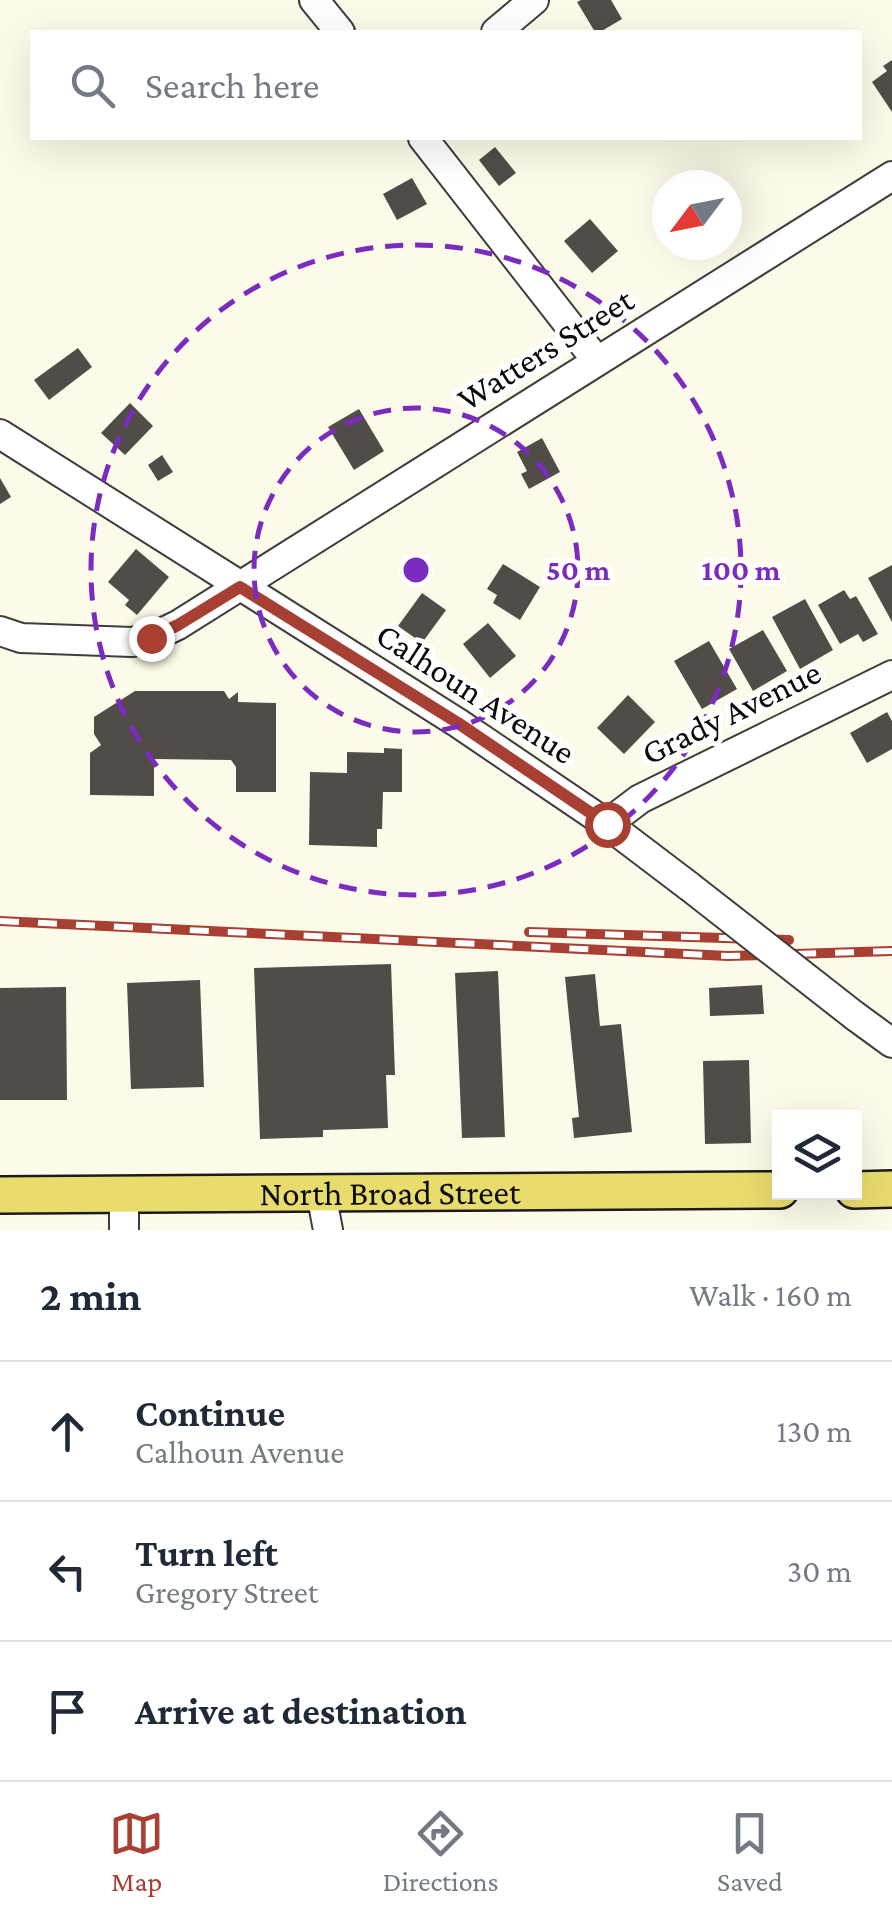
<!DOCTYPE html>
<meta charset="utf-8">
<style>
:root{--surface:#fff;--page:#f2f2f3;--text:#1f2937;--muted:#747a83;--line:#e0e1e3;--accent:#a83f33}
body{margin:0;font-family:"Crimson Pro",serif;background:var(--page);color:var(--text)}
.controls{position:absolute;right:30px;bottom:30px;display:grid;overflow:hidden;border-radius:0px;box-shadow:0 10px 40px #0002}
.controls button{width:90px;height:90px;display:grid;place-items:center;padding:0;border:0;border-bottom:2px solid var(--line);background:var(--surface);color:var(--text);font:50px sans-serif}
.compass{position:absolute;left:652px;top:170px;width:90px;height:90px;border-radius:50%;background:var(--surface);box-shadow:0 10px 40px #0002;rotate:238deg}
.stop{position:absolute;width:30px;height:30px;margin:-22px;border:8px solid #a83f33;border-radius:50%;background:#fff}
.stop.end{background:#a83f33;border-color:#fff;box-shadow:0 2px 10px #0008}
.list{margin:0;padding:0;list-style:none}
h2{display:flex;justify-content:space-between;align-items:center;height:130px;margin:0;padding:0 40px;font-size:42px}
h2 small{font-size:32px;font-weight:400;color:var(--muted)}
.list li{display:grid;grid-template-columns:65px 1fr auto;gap:30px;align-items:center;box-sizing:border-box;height:140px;padding:0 40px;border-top:2px solid var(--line)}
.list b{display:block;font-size:38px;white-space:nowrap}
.list p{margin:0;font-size:32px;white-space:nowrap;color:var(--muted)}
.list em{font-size:32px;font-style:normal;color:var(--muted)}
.icon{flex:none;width:55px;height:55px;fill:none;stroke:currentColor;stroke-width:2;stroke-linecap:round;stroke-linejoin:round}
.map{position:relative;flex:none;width:892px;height:1230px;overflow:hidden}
.search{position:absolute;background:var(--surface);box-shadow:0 10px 40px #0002;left:30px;right:30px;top:30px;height:110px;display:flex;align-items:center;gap:25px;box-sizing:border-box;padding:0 35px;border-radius:0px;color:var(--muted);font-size:38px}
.sheet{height:550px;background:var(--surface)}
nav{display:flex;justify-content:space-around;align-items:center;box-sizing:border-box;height:140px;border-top:2px solid var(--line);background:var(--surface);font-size:28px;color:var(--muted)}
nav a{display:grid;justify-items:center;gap:5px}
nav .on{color:var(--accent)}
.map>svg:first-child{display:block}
.building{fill:#514c47}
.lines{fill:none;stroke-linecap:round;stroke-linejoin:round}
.minor-casing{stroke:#3d3d3d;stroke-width:32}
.major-casing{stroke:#1b1b1b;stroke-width:40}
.minor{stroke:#fff;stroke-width:28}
.major{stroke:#e8dc6d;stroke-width:35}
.rail-casing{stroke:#a83f33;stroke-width:10}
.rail{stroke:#fff;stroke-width:6;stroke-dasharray:19;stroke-linecap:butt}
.minor-bridge-casing{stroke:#3d3d3d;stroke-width:32;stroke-linecap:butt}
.minor-bridge{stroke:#fff;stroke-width:28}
.route{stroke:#a83f33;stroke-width:12}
.ring{fill:none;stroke:#7b2cbf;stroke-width:5;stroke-dasharray:18 12}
.labels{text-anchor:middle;stroke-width:10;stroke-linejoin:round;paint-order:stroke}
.street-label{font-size:35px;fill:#0a0a0a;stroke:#fff}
.centre{fill:#7b2cbf;stroke:#fff;stroke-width:5}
.ring-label{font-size:30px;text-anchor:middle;font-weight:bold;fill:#7b2cbf;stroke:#fff;stroke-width:10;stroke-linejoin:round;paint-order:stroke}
</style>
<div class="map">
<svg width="892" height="1230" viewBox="0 0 892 1230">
<rect width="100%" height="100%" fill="#fcfbe9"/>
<path class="building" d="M581,0H611L622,19L600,32H595L577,2Z
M892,60V112L872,82L887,71L883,66Z
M495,147L516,173L499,186L479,160Z
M412,178L427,204L397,220L383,194Z
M590,219L618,251L592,273L564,241Z
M78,348L92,367L49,400L34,380Z
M130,403L153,426L125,455L101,433Z
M359,409L384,451L354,470L328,427Z
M542,438L560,472L529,489L521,474L527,471L517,452Z
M162,455L173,472L158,481L148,465Z
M0,478L11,497L0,504Z
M136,549L169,577L137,615L125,605L129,600L108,582Z
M503,564L540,587L520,620L493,603L497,595L487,589Z
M892,565V622L868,578Z
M844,590L850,599L856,596L878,634L863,642L858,634L840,644L818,605Z
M422,593L446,610L422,643L398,626Z
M805,599L833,650L800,669L772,617Z
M488,623L516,656L490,678L463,644Z
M763,630L787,671L753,691L729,649Z
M709,641L737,689L702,709L674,661Z
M135,691H224L229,699L238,692V702L276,703V792H236V767L231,760L154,759V796L90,795V753L101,745L94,734V717Z
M628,695L655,722L624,754L597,728Z
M887,712L892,721V749L867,763L850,733Z
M384,748L402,749V792H383L382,829H377V847L309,845L310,772L347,773V752L384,753Z
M391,964L395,1075H386L388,1128L323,1130V1137L260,1139L254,968Z
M498,971L505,1137L462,1138L455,973Z
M595,974L600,1026L621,1024L632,1132L574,1138L572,1118L579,1117L565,977Z
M200,980L204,1087L131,1089L127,983Z
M762,985L764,1014L710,1016L709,988Z
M66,987L67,1100H0V988Z
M749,1060L751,1143L705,1144L703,1061Z"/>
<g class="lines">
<g class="minor-casing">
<path id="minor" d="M314,0L340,32
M496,32L534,0
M423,138L597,361
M0,434L458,723L607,824L690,887
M0,631L21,638L132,642L151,638L178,625L892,176
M607,824L640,799L892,675
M855,1016L892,1043
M321,1193L328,1230
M124,1196V1230"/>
</g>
<g class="major-casing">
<g id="major">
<path d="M854,1190L892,1189"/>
<path id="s1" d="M0,1195L780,1190"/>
</g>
</g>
<use href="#minor" class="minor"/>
<use href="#major" class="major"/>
<g class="rail-casing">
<path id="rail" d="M0,921L728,956L892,951
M529,932L789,940"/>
</g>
<use href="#rail" class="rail"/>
<g class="minor-bridge-casing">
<path id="minor-bridge" d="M690,887L855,1016"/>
</g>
<use href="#minor-bridge" class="minor-bridge"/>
</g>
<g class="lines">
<path class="route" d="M151,638L178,625L240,587L458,723L607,824"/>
</g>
<g class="ring">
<circle cx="416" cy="570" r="162"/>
<circle cx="416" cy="570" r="325"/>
</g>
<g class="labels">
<g class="street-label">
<text transform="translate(545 349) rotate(-32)" y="12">Watters Street</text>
<text transform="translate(476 693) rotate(33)" y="12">Calhoun Avenue</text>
<text transform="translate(731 712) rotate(-26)" y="12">Grady Avenue</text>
<text dy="12" stroke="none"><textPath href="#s1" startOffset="390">North Broad Street</textPath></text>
</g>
</g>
<circle cx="416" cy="570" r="15" class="centre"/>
<g class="ring-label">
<text x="578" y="580">50 m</text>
<text x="741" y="580">100 m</text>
</g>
</svg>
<div class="controls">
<button><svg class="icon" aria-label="layers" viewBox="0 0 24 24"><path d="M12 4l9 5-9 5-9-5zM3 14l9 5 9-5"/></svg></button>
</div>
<svg class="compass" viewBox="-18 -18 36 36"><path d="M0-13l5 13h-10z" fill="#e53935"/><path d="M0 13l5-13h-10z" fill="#747a83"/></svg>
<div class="stop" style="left:607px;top:824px"></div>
<div class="stop end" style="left:151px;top:638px"></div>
<div class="search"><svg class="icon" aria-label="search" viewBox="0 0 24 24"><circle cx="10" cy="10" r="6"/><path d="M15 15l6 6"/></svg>Search here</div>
</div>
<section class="sheet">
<h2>2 min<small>Walk · 160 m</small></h2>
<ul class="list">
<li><svg class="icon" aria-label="ahead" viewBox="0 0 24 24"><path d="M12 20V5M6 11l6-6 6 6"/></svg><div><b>Continue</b><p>Calhoun Avenue</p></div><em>130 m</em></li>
<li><svg class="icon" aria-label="left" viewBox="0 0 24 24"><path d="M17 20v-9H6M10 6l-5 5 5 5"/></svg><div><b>Turn left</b><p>Gregory Street</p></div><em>30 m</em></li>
<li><svg class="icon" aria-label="arrive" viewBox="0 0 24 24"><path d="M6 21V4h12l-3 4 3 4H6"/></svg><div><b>Arrive at destination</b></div></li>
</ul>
</section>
<nav>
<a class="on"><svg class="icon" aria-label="map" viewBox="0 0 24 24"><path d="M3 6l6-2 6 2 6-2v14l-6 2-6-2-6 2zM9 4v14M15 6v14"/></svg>Map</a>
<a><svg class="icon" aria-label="directions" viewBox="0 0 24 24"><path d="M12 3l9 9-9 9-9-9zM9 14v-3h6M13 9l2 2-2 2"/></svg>Directions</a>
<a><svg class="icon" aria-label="saved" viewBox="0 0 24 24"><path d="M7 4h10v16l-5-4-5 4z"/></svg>Saved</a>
</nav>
